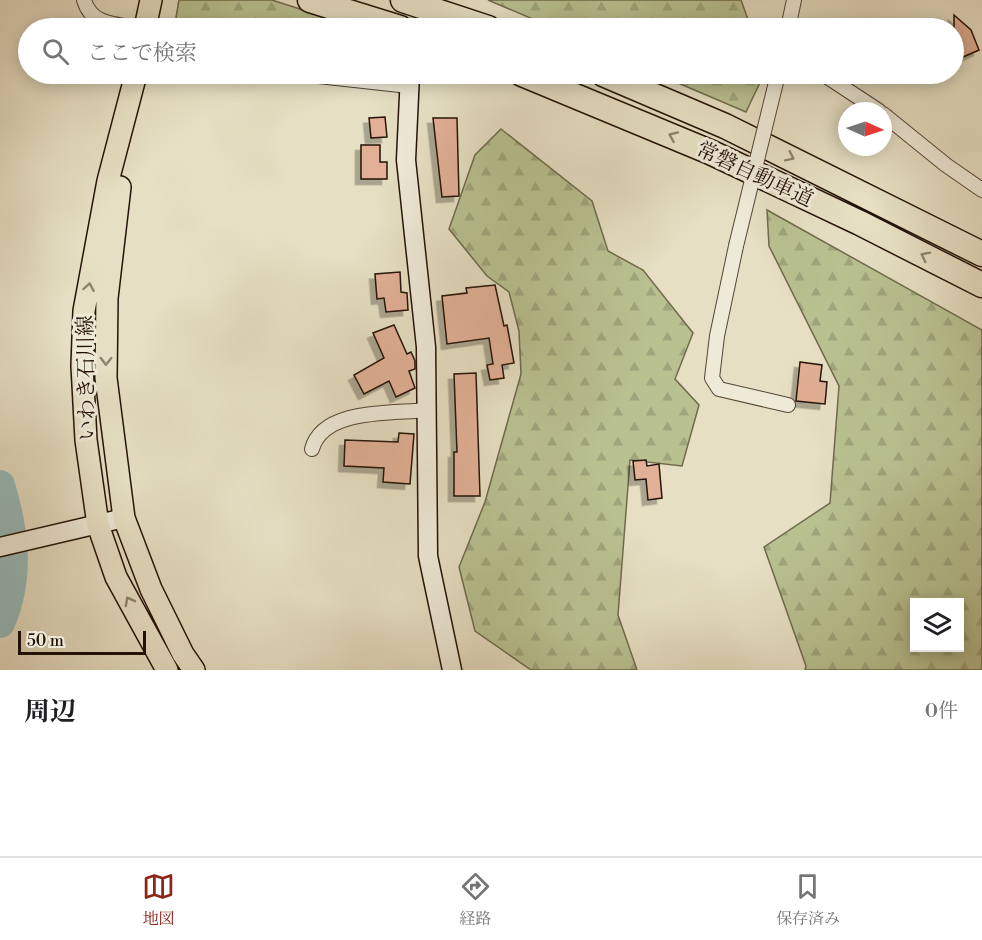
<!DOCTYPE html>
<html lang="ja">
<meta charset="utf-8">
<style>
:root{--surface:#fff;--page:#f6f6f6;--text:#202124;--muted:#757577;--line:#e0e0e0;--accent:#8f2418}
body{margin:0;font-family:"Libre Bodoni","Noto Serif JP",serif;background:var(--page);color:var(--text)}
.controls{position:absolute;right:18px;bottom:18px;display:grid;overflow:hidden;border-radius:0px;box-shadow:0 3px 15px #0003}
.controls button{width:54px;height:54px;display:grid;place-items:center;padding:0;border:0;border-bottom:2px solid var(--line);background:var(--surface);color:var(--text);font:30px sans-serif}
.compass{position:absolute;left:838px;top:102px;width:54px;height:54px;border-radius:50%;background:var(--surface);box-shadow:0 3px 15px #0003;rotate:93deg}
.scale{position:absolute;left:18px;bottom:15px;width:128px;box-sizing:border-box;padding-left:6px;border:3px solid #251207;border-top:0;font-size:16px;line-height:21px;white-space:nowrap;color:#251207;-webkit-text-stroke:4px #efead8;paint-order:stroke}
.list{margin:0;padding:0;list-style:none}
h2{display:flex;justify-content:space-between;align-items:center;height:78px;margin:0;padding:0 24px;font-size:26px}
h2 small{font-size:20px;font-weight:400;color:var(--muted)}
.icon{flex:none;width:33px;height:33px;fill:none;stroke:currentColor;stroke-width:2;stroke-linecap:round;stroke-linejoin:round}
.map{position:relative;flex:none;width:982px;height:670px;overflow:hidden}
.search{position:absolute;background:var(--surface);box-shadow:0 3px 15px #0003;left:18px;right:18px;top:18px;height:66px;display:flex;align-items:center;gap:15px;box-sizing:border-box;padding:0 21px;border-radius:33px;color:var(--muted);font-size:22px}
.sheet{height:186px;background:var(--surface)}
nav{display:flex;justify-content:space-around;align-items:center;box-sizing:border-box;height:84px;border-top:2px solid var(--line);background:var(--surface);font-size:16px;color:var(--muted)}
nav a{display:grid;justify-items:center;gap:3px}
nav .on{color:var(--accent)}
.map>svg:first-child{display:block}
.forest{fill:url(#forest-firs);stroke:#6f6a4c;stroke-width:1.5;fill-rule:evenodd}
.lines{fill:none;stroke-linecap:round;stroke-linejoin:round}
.river{stroke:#98bbbb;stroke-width:30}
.building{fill:#e2b096;stroke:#251207;stroke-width:1.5;filter:url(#shadow)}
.secondary-tunnel{stroke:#c9c0a7;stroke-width:18;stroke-dasharray:18 9;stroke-linecap:butt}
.street-casing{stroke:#554536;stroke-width:16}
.secondary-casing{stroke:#251207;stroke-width:21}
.primary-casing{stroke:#251207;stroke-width:24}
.highway-casing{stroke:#251207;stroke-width:27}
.street{stroke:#efead8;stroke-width:14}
.secondary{stroke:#efead8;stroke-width:18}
.primary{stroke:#e6dfc3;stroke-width:21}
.highway{stroke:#e6dfc3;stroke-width:24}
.street-bridge-casing{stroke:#554536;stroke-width:16;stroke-linecap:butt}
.street-bridge{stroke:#efead8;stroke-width:14}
.oneway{stroke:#8f836e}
.labels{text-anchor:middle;stroke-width:6;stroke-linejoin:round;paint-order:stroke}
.street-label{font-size:21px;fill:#251207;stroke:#efead8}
</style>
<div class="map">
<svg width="982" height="670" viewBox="0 0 982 670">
<defs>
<pattern id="forest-firs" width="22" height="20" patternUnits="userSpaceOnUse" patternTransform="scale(1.5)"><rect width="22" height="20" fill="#b9c191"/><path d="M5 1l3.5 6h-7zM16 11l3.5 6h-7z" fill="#9fa57c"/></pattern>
<filter id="shadow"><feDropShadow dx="-5.5" dy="5.5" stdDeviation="0" flood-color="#0004"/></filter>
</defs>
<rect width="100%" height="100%" fill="#e6dfc3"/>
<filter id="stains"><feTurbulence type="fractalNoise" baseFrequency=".00333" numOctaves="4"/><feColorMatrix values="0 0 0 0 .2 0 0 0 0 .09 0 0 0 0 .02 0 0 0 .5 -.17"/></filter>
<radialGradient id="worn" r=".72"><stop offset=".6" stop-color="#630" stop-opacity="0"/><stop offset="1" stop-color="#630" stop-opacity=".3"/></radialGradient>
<path class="forest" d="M179,0H272L359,28H191L175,23Z
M488,0H741L751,28H554Z
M657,74H764L746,112Z
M501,129L592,201L608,251L643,270L693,333L675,379L699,405L682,466L630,460L618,615L637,670H531L475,631L459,567L485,502L521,374L519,331L509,292L487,276L449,229L475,155Z
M767,210L982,330V670H805L806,666L764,547L830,503L839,386L769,246ZM914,602H960V648H914Z"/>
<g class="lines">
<path class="river" d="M0,485C14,532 20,577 0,623"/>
</g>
<path class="building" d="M954,15L971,30L979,50L954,61Z
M385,117L387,137L371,138L369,118Z
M433,118H457L459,196L442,197Z
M361,145H380V162H387V179H361Z
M400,272L401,292L407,293L408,310L386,312L384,298L377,299L375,274Z
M495,285L504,326L507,325L514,363L502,365L504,378L490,380L487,365L493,364L489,338L447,344L442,296L467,293L466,288Z
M394,325L407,354L411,352L415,361V369L409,371L415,388L396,397L389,381L364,394L354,375L384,358L373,333Z
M800,362L822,365L820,381L827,382L825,404L796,401Z
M476,373L480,496H454V452H457L454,374Z
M399,433L414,434L410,484L383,482L384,468L344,466L345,440L398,442Z
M646,460L647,466L659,464L662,498L648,500L646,479L635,480L633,461Z"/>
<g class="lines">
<path class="secondary-tunnel" d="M417,28L423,0"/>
<g class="street-casing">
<path id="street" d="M84,0C91,25 115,24 137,28
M788,28L794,0
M300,74L409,86
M823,74L879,111
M883,114L946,165L982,190
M736,246L717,336L712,378L719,389L788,405
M312,449C323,408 392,414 427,410"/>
</g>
<g class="secondary-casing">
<path id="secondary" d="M410,74L406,160L426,347L428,556L452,670
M0,547L124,518"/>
</g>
<g class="primary-casing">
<path id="primary" d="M145,28L151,0
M136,74L108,181L84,311L82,366L86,440L98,525L116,577L167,670
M120,187L107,298L106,378L124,518L151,589L183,654L194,670"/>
</g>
<g class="highway-casing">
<path id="highway" d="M310,0L400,28
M403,0L488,28
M522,74L710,152L860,223L982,285
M603,74L725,126L982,254"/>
</g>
<use href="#street" class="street"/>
<use href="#secondary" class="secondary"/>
<use href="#primary" class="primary"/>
<use href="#highway" class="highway"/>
<g class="street-bridge-casing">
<path id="street-bridge" d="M736,246L778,74"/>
</g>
<use href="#street-bridge" class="street-bridge"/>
</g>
<defs><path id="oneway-chevron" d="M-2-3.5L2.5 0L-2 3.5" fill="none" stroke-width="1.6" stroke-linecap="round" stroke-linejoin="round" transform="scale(1.5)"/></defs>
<g class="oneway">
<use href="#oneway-chevron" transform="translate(673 136) rotate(-156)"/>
<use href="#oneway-chevron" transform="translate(790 157) rotate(26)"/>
<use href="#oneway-chevron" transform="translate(925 256) rotate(-153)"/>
<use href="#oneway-chevron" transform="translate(89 287) rotate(-80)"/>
<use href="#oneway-chevron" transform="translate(106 361) rotate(91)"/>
<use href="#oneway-chevron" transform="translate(129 601) rotate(-118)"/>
</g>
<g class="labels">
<g class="street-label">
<text transform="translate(755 174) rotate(25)" y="7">常磐自動車道</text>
<text transform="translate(86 378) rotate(-91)" y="7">いわき石川線</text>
</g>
</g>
<rect width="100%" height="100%" filter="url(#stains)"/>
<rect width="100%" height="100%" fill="url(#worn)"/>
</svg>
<div class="controls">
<button><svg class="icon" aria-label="layers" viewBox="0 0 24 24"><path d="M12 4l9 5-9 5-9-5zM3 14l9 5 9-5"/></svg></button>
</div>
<svg class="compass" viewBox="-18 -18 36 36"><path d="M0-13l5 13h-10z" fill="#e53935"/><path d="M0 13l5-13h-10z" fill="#757577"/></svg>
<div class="scale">50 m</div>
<div class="search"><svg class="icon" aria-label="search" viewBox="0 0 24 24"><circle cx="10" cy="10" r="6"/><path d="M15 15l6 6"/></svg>ここで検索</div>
</div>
<section class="sheet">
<h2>周辺<small>0件</small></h2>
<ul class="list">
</ul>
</section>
<nav>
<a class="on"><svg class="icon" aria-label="map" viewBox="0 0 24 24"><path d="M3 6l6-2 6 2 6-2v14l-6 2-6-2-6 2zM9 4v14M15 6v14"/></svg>地図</a>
<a><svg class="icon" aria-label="directions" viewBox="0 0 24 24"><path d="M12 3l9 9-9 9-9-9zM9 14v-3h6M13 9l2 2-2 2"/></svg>経路</a>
<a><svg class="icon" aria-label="saved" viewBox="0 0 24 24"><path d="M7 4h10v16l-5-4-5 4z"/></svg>保存済み</a>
</nav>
